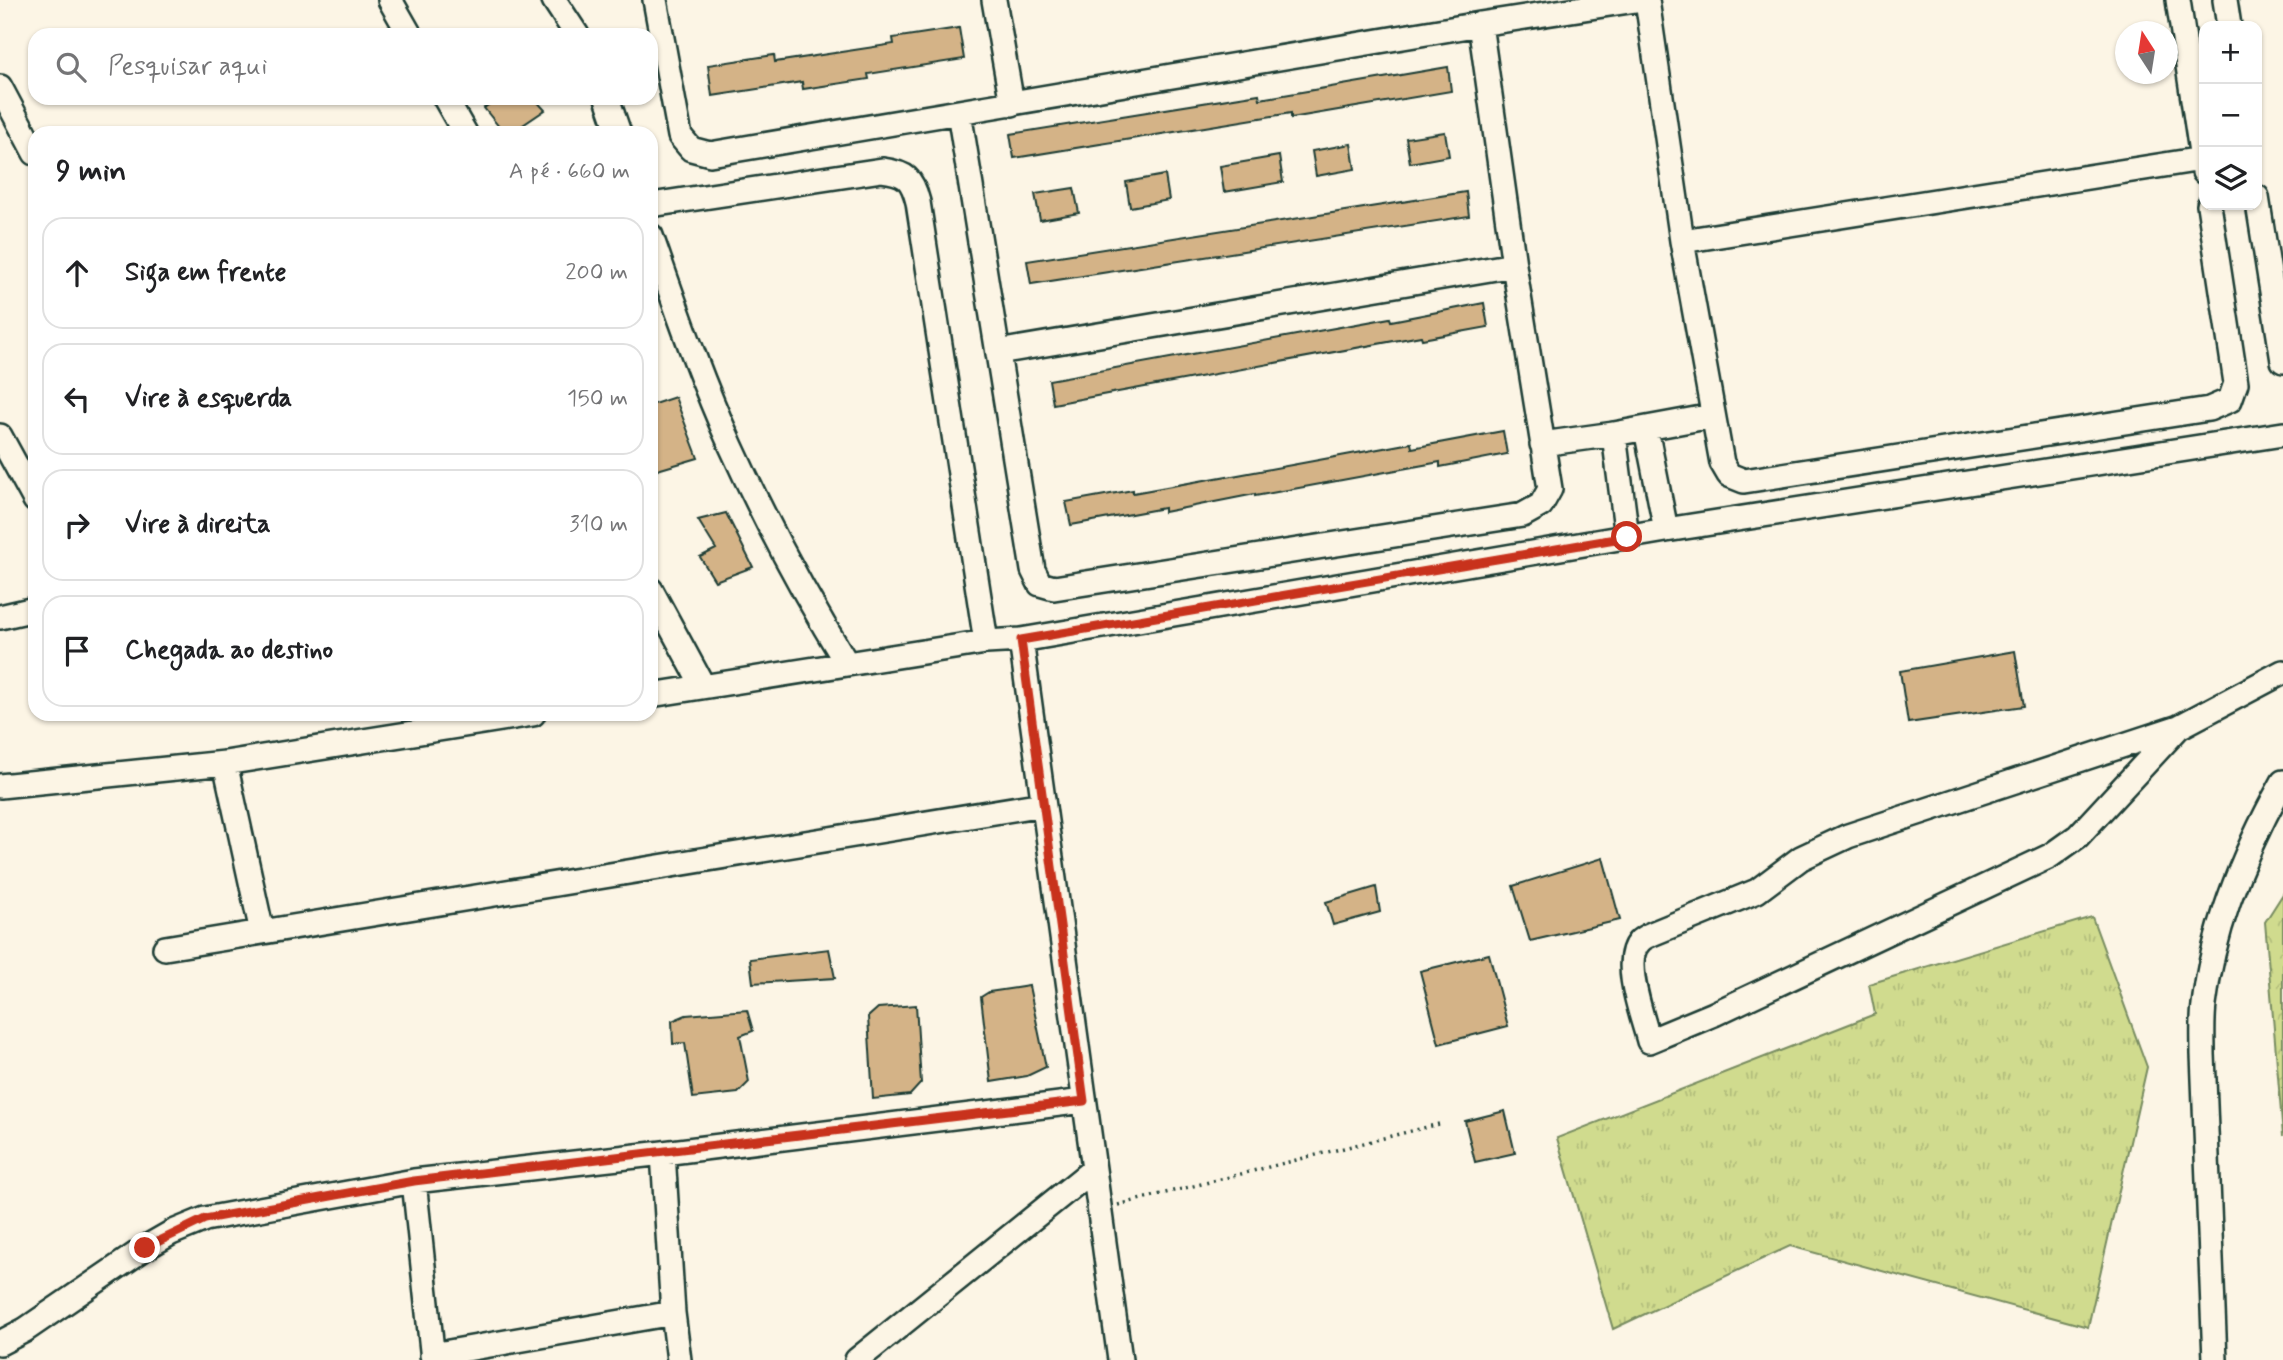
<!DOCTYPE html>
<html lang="pt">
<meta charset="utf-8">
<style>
:root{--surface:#fff;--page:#f2f2f2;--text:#202124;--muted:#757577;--line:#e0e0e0}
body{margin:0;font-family:Mynerve,sans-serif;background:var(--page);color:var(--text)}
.controls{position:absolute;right:21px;top:21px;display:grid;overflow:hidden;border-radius:14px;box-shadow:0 2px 5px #0004}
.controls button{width:63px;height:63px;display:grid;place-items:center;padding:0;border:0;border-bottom:2px solid var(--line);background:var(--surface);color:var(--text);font:35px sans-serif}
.compass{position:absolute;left:2115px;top:21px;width:63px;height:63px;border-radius:50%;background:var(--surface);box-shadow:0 2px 5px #0004;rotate:348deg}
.stop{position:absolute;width:21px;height:21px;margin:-16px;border:5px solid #c8321e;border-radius:50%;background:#fff}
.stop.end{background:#c8321e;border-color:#fff;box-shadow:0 2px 7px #0008}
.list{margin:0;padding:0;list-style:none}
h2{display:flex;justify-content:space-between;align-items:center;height:91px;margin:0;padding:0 28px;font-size:30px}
h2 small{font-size:23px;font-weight:400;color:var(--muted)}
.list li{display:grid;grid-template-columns:46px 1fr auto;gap:21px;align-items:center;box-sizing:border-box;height:112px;margin:0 14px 14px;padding:0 14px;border:2px solid var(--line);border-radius:21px}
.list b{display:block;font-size:26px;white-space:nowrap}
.list em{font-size:23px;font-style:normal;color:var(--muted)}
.icon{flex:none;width:38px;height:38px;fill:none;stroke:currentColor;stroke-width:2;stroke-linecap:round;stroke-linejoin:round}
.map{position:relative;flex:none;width:2283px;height:1360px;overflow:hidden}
.search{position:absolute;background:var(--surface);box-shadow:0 2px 5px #0004;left:28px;top:28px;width:630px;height:77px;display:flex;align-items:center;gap:18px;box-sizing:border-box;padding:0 24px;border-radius:21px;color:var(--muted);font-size:26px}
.panel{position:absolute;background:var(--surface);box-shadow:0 2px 5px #0004;left:28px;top:126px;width:630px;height:595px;border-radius:21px}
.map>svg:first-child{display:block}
.grass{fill:url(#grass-tufts);stroke:#788c61;stroke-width:2}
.forest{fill:url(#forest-crowns);stroke:#788c61;stroke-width:2}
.building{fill:#d4b387;stroke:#1f3d34;stroke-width:2}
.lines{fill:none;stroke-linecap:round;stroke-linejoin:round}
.minor-casing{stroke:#1f3d34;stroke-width:28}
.path{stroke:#1f3d34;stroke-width:3.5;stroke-dasharray:2 5;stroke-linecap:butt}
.minor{stroke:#fcf5e5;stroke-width:23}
.route{stroke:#c8321e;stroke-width:9}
</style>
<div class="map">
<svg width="2283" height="1360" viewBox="0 0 2283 1360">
<defs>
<pattern id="grass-tufts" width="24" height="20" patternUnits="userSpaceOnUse" patternTransform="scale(1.75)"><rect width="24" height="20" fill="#d0db8e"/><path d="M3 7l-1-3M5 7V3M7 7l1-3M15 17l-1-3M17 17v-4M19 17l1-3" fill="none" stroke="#b2bd7b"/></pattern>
<pattern id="forest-crowns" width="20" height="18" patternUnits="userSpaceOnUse" patternTransform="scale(1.75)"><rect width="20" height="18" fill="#d0db8e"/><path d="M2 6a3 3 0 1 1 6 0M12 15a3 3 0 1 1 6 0" fill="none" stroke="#b2bd7b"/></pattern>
</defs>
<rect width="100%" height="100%" fill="#fcf5e5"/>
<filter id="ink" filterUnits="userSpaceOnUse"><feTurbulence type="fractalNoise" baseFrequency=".0143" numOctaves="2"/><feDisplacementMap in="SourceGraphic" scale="14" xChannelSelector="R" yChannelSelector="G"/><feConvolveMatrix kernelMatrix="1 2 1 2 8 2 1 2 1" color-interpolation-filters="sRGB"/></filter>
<g filter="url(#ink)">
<path class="grass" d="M2092,917L2147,1067L2088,1327L1790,1246L1613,1329L1557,1138L1875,1014L1869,984Z"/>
<path class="forest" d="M2283,894V1136L2265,922Z"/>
<path class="building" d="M959,28L964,59L868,74L869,79L803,89L802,82L712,96L708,65L774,55L775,62L894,44L893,38Z
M1448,67L1451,91L1291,118V113L1014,158L1010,134L1259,94L1260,99Z
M499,98H534L545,110L511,133H504L484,108Z
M1445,132L1449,156L1410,163L1406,138Z
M1351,144L1355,169L1316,176L1312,151Z
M1279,156L1283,182L1224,192L1220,166Z
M1165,175L1169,200L1130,207L1126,182Z
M1074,188L1079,213L1040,220L1035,194Z
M1466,192L1469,216L1031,284L1027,261Z
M1484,303L1488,327L1422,339L1421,336L1053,404L1049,380L1390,318L1391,321Z
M675,397L698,458L654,471L651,462V405Z
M1503,431L1507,454L1440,467V462L1255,496V494L1164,512V508L1071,525L1066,502L1133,490V493L1227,476V477L1411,443L1412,448Z
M726,513L753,567L715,581L700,557L716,549L698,520Z
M2015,651L2024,706L1908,723L1900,671Z
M1603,858L1620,920L1530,941L1513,886Z
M1376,887L1380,912L1333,925L1326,902Z
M829,949L835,978L753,983L750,959Z
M1489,954L1508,1026L1439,1044L1420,971Z
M1029,986L1046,1067L1027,1076L991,1082L981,997L989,992Z
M916,1005L921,1083L910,1095L873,1099L868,1017L878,1008Z
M747,1010L753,1031L740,1036L749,1082L738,1093L693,1098L685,1043L673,1044L672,1021L686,1015Z
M1505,1111L1515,1153L1475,1162L1465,1121Z"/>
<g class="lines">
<g class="minor-casing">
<path id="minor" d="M390,0L410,35
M554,0L577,35
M655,0L680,136L691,149L710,154L1480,24L1636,0
M994,0L1012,104
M1647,0L1682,241L1722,463L1729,475L1744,481L2209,409L2230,400L2236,383L2209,205
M2178,0L2204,172
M2225,0L2229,26
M0,87L35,153
M445,98L465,133
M607,98L619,133
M959,112L1033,570L1040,584L1054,588L1523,515L1541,505L1550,489L1514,265L1480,24
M2257,197L2283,361
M651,205L882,170C906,173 912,178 918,202L986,642
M651,236C676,307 700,378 731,446C765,521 804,594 847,664
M1682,241L2202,159
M998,352L1514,265
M1646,429L1666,530
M1614,434L1627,537
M0,436L35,500
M1542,444L1614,434L1712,416
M651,590L703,686
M0,617L35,609
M651,695L986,642L1021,640L1666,530L2283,434
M2179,727L2078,836L2050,856L1714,1014L1649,1041C1643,1018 1621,961 1639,942C1642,938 1649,935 1654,933L1757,891L1801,858L1848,836L2179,727L2283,672
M225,763L262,932
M0,786L225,763L533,714
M165,948L1043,804
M663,1153L673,1313L679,1360
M1094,1169L1120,1360
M414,1181L433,1360
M0,1343L25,1330L145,1248L171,1233L205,1219L414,1181L663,1153L1084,1101
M432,1355L673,1313
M857,1360L1094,1169L1021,640
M2215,1360L2203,1054C2203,1038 2202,1021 2204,1005C2213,927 2245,850 2283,782"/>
</g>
<path class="path" d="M1118,1205L1439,1124"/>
<use href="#minor" class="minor"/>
</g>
</g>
<g class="lines" filter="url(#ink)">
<path class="route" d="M145,1248L205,1219L414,1181L1084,1101L1021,640L1627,537"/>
</g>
</svg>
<div class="controls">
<button>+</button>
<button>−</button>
<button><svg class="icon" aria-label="layers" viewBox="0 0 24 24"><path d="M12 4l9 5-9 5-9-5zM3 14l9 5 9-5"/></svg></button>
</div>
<svg class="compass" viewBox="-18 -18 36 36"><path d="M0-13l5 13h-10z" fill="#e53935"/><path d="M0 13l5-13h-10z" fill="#757577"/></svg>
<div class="stop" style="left:1627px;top:537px"></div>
<div class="stop end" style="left:145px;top:1248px"></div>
<div class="search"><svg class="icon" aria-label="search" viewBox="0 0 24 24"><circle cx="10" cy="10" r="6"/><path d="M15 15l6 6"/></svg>Pesquisar aqui</div>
<section class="panel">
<h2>9 min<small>A pé · 660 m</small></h2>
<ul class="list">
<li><svg class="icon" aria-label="ahead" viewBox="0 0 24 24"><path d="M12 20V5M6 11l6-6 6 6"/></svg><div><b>Siga em frente</b></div><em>200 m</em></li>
<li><svg class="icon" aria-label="left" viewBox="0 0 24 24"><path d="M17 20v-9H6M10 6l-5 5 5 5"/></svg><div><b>Vire à esquerda</b></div><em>150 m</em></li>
<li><svg class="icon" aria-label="right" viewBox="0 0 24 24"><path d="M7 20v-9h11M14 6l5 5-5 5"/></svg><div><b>Vire à direita</b></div><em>310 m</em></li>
<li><svg class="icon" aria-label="arrive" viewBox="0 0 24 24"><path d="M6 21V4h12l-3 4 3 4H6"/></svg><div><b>Chegada ao destino</b></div></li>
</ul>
</section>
</div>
